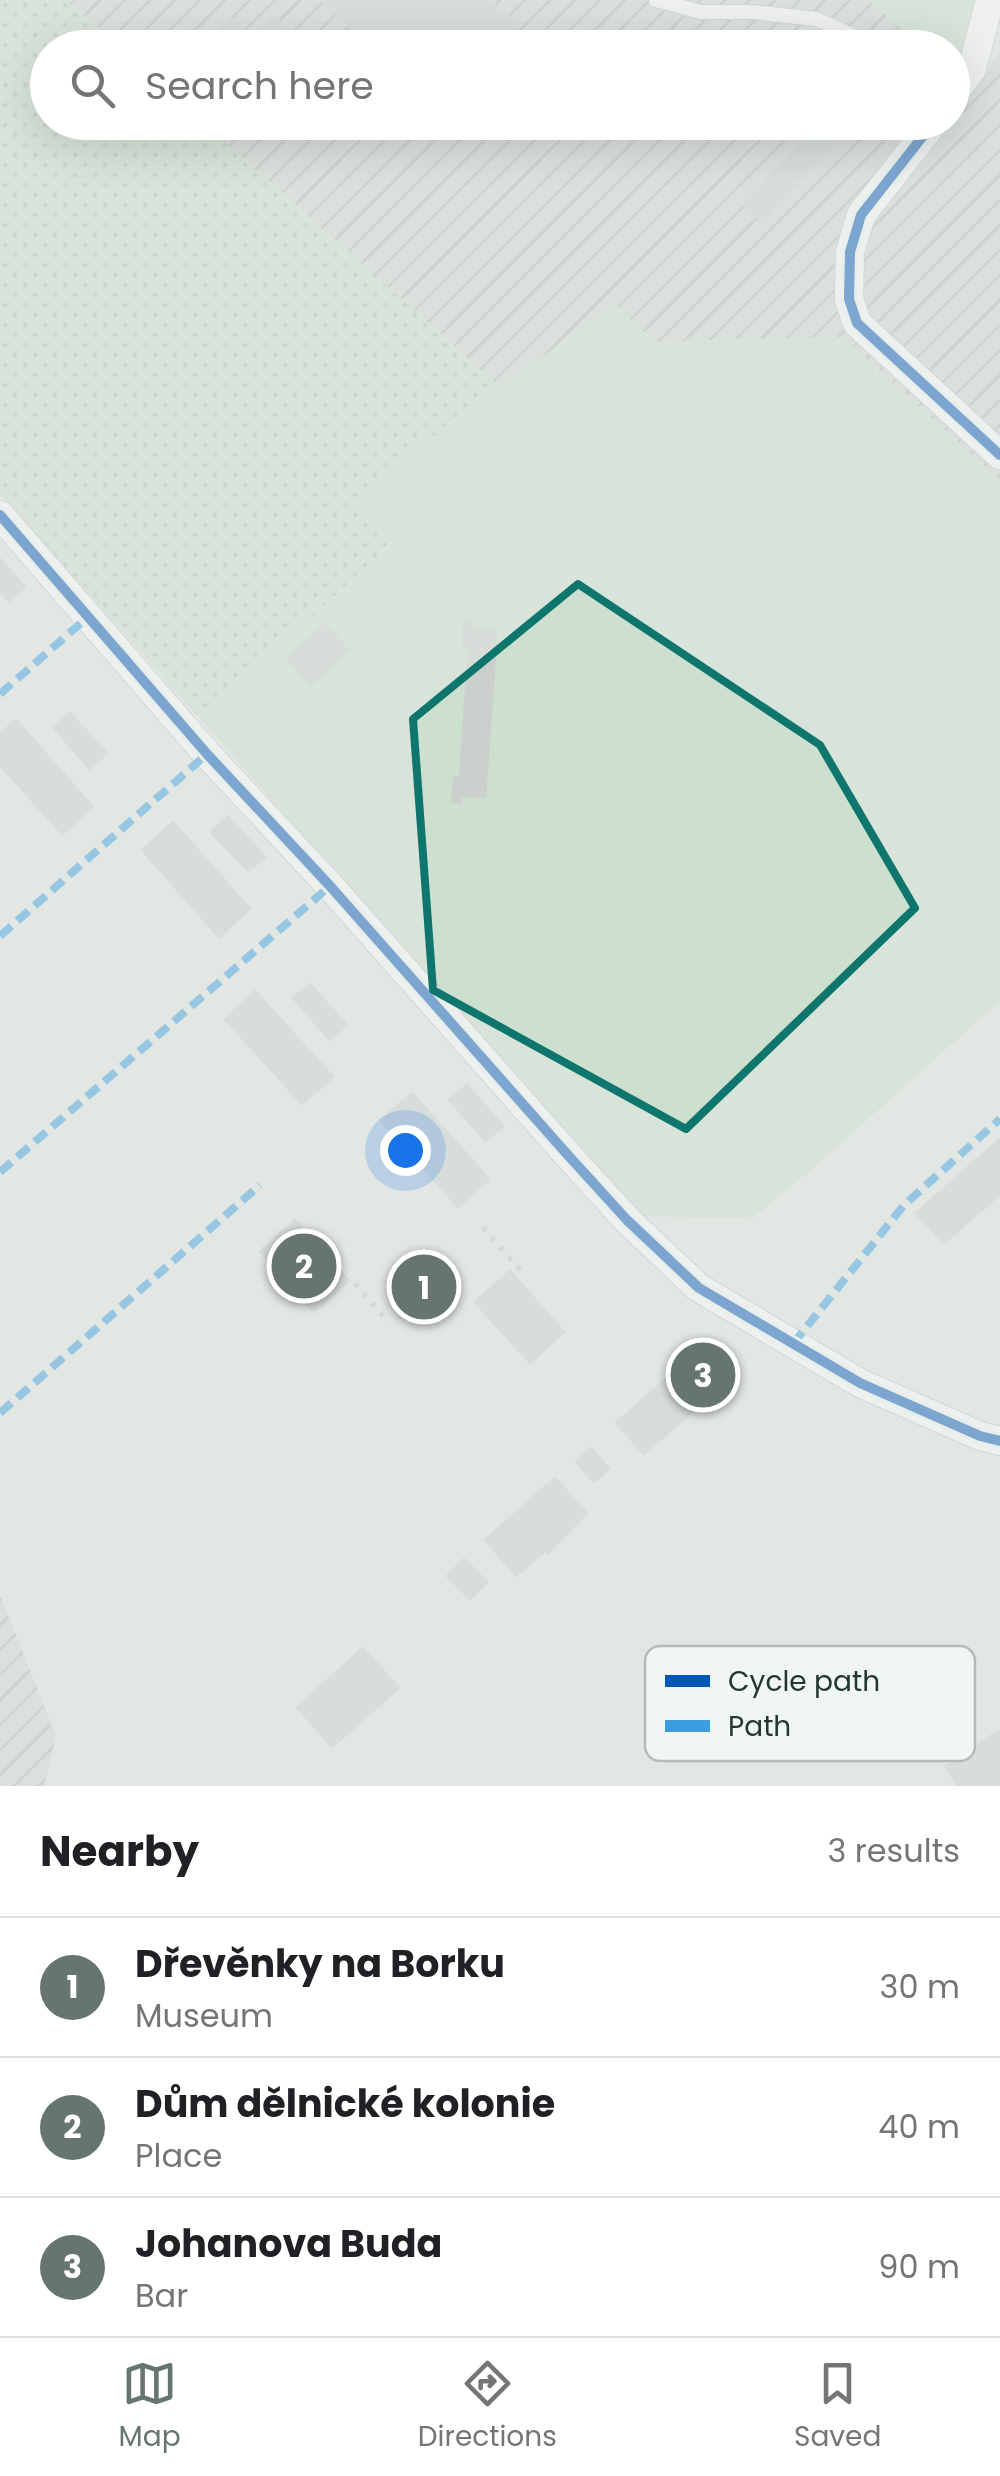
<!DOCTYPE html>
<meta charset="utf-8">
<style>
:root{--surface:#fff;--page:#f2f2f2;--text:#202124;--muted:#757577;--line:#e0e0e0;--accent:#66756e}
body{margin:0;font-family:Poppins,sans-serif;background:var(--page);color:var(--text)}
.you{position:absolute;left:405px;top:1150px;width:35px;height:35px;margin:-25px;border:8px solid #fff;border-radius:50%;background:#1a73e8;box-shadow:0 0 0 15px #1a73e833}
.badge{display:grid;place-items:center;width:65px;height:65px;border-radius:50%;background:var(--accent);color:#fff;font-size:32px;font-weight:700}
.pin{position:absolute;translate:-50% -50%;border:5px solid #fff;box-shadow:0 2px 10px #0006}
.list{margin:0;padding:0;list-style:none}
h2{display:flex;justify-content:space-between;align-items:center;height:130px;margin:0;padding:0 40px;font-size:42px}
h2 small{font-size:32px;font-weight:400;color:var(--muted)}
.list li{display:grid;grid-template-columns:65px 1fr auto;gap:30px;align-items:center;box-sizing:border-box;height:140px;padding:0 40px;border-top:2px solid var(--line)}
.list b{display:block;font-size:38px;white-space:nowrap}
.list p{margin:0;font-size:32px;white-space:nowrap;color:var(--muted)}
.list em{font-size:32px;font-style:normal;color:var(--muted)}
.icon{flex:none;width:55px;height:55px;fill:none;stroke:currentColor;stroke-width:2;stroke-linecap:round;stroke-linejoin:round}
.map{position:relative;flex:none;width:1000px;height:1786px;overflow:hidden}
.search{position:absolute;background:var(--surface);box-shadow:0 10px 40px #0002;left:30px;right:30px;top:30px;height:110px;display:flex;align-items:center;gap:25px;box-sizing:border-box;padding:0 35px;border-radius:55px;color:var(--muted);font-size:38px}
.sheet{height:550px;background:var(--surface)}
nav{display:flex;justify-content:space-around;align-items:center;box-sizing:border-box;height:140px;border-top:2px solid var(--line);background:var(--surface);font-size:28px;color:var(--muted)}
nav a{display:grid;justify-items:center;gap:5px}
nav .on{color:var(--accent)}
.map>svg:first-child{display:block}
.industrial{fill:url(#industrial-furrows)}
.grass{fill:url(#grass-dots)}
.pitch{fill:#cddfcf}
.building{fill:#cbd0cd;stroke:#cbd0cd;stroke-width:2.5}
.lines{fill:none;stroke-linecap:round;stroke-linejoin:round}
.lane-casing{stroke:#bfc4c1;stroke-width:16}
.street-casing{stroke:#bfc4c1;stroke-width:30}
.path{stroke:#c0c7c3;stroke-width:5;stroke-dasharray:5 8;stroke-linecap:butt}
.lane{stroke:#fbfbfb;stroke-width:14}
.street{stroke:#fbfbfb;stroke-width:28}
.quiet{stroke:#3c9ee1;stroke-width:8;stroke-dasharray:15 8;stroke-linecap:butt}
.cycleway-casing{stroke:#f0f6f2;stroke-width:16}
.cycleway{stroke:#0057b8;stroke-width:10}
.marked{fill:none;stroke:#0f766e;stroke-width:8;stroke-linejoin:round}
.key{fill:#f0f6f2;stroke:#b2bdb7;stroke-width:2.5}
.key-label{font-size:28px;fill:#23372e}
</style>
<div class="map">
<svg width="1000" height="1786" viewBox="0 0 1000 1786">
<defs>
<pattern id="industrial-furrows" width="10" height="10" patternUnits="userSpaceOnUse" patternTransform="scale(2.5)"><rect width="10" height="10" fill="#d0d8d3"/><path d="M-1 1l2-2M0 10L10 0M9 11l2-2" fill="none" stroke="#b2bab5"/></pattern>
<pattern id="grass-dots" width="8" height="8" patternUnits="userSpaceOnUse" patternTransform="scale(2.5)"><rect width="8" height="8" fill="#cddfcf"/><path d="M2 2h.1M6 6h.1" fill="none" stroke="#b0c0b2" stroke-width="1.8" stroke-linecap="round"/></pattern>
</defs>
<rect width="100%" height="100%" fill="#e2e7e4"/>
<path class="industrial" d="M66,0H868L925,47H119Z
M1000,53V481L842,337L654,342L616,305L500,387L203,123L952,122L953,61L956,58L981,77Z
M0,1595L56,1736L44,1786H0Z"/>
<path class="grass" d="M0,0H66L119,47L48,48V122L203,123L500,387L453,420L358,502L395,539L202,721L0,494Z"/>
<path class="pitch" d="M868,0H977L965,48L953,61L952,48L925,47Z
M616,305L654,342L842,337L1000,481V1001L809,1172L751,1219L639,1216L202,721L395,540L358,502L453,420Z"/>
<path class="building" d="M321,0H372L414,38L406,48H373Z
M372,0H489L515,23L493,48H424Z
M273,17L307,48H265L254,38Z
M232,18L265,48H216L210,42Z
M513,26L538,48H493Z
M822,122H854L761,220L744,205Z
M0,559L25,587L9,601L0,592Z
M464,621L471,622V628L497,630L485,797L460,796V803L452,802L454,778L460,777L469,647L463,646Z
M324,624L349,650L311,685L287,659Z
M70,713L107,753L90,769L54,728Z
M16,720L93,807L62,834L0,765V734Z
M228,816L265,857L248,871L211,832Z
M173,822L250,909L219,937L142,850Z
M310,984L347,1025L330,1040L293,998Z
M255,991L333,1077L302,1104L225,1019Z
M467,1085L503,1126L486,1141L449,1100Z
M412,1093L489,1179L458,1207L381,1120Z
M1000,1139V1194L944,1243L916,1213Z
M295,1220L349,1281L314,1312L260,1251Z
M510,1271L564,1332L530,1363L475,1302Z
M703,1346L731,1378L644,1454L616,1423Z
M591,1448L609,1469L594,1482L576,1462Z
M555,1478L587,1513L548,1553L546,1550L516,1576L485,1540Z
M464,1559L487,1582L470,1599L447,1576Z
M363,1648L399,1688L332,1747L297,1707Z
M1000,1730V1786H959L945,1766Z"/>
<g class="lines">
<g class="lane-casing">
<path id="lane" d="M656,0L701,12H752L816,19L880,48"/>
</g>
<g class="street-casing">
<path id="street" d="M952,96L972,69L990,0
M934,122L861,215L850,252L849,299L857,323L1000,455
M0,515L207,754L330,886L566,1153L627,1220L699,1288L860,1383L980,1436L1000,1441"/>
</g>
<path class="path" d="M483,1227L525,1276
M355,1283L383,1316"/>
<use href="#lane" class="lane"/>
<use href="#street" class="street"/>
<path class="quiet" d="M0,694L89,616
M0,936L207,754
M0,1172L330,886
M793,1344L904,1205L1000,1119
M0,1413L260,1185"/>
<g class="cycleway-casing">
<path id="cycleway" d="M934,122L861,215L850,252L849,299L857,323L1000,455
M0,515L207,754L330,886L566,1153L627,1220L699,1288L860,1383L980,1436L1000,1441"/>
</g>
<use href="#cycleway" class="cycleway"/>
</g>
<path d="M0 0H1000V1786H0ZM578,584L820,745L915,908L686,1129L433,990L413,719Z" fill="#e2e7e4" fill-opacity=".55" fill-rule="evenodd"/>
<path class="marked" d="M578,584L820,745L915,908L686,1129L433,990L413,719Z"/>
<rect x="645" y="1646" width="330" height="115" rx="15" class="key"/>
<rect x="665" y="1675" width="45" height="12" fill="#0057b8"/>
<rect x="665" y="1720" width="45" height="12" fill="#3c9ee1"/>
<g class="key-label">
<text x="728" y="1691">Cycle path</text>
<text x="728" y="1736">Path</text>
</g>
</svg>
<div class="you"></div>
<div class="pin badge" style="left:424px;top:1287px">1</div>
<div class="pin badge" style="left:304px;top:1266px">2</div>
<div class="pin badge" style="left:703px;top:1375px">3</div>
<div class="search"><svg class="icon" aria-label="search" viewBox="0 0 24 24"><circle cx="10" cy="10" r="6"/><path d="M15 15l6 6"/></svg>Search here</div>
</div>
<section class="sheet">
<h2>Nearby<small>3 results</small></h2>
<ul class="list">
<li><span class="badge">1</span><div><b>Dřevěnky na Borku</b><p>Museum</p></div><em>30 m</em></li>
<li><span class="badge">2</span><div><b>Dům dělnické kolonie</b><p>Place</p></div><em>40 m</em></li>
<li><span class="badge">3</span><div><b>Johanova Buda</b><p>Bar</p></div><em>90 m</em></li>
</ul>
</section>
<nav>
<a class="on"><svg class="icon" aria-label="map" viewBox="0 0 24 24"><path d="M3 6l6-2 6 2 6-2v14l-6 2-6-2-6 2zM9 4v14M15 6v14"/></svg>Map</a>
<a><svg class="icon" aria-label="directions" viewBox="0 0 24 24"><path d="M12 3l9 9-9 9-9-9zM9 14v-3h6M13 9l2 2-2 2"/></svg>Directions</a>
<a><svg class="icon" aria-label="saved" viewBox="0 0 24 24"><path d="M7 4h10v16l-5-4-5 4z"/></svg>Saved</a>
</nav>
